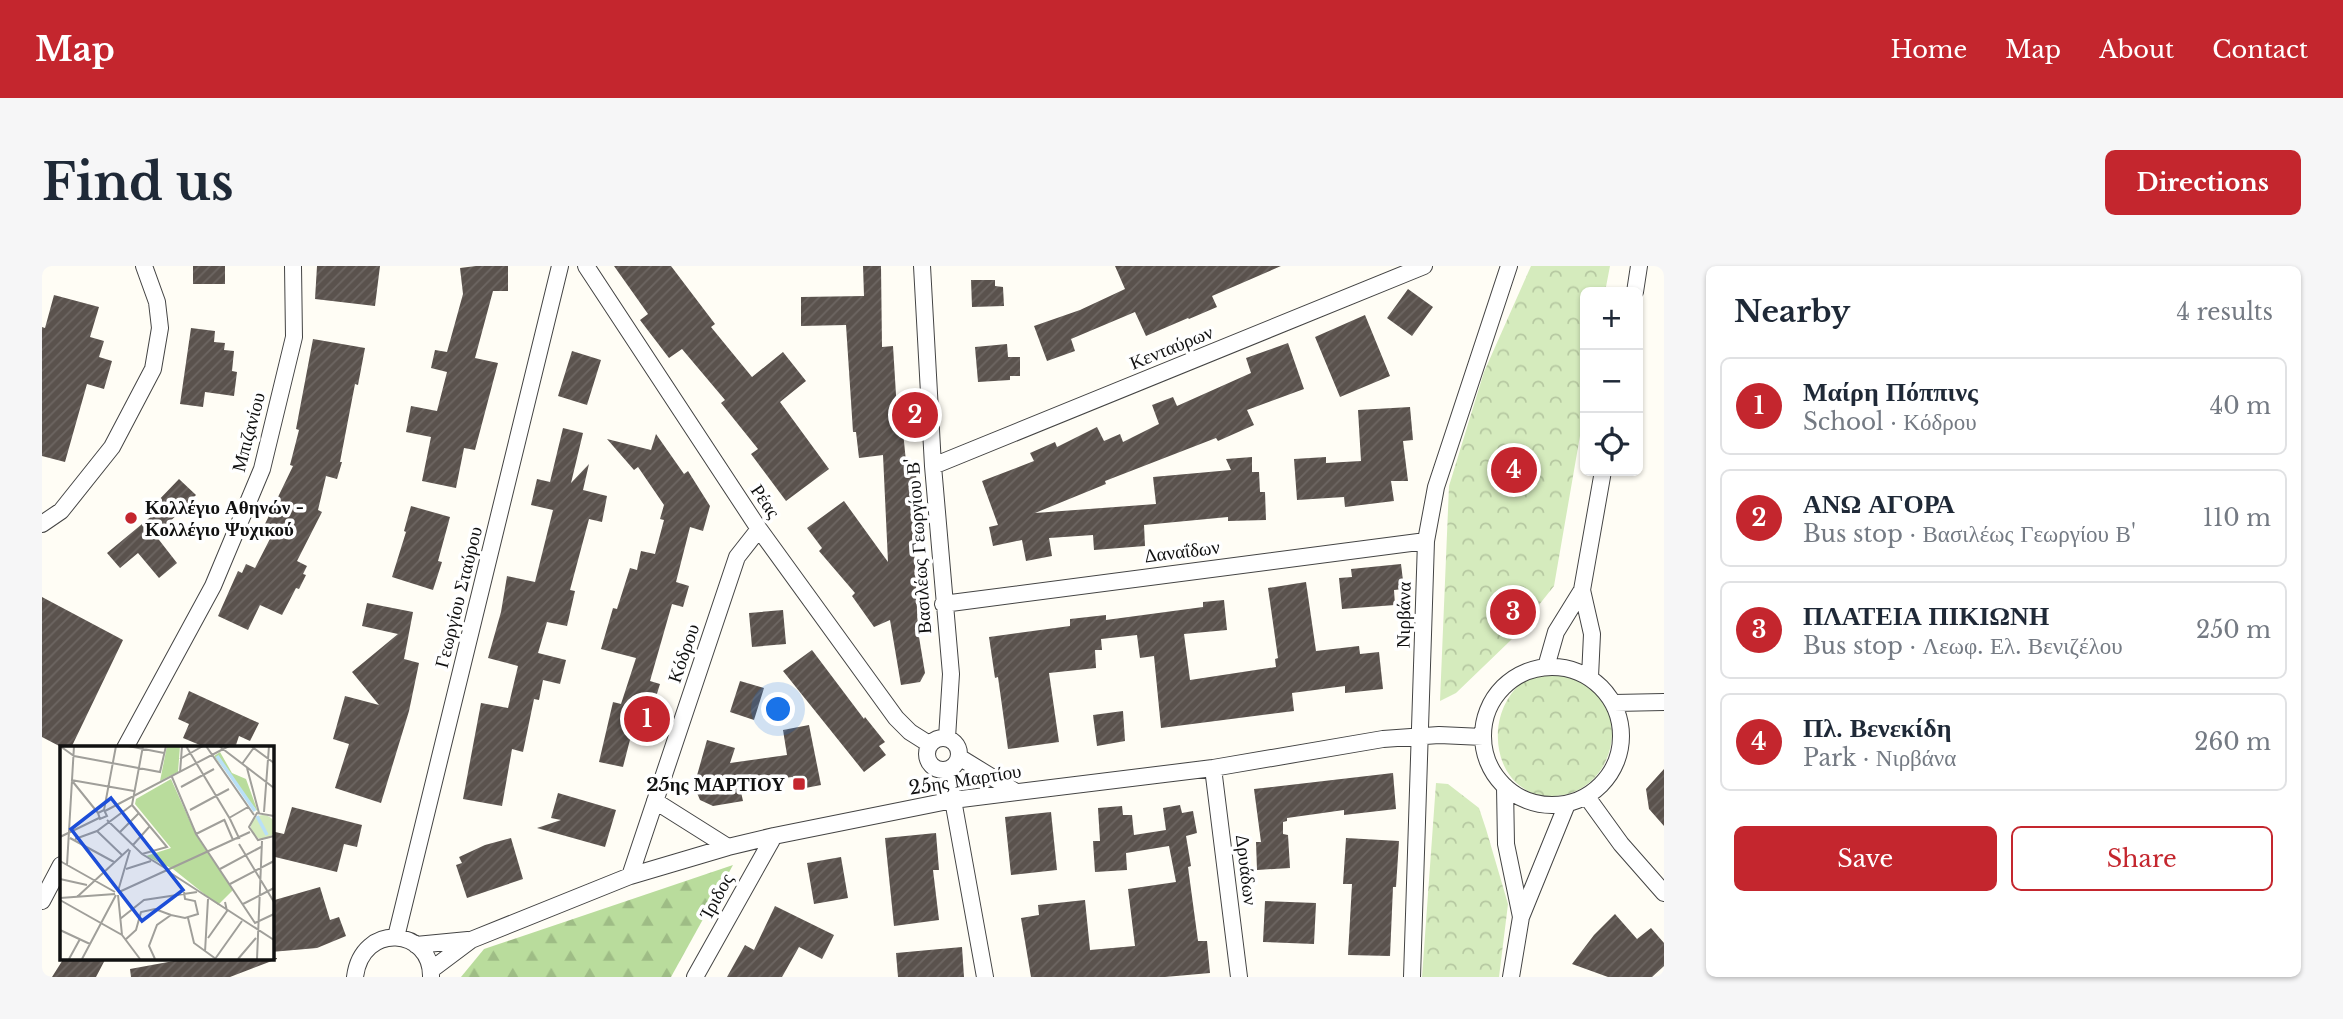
<!DOCTYPE html>
<meta charset="utf-8">
<style>
:root{--surface:#fff;--page:#f6f6f7;--text:#1f2937;--muted:#747a83;--line:#e0e1e3;--accent:#c4262e}
body{margin:0;font-family:"Libre Baskerville",serif;background:var(--page);color:var(--text)}
.controls{position:absolute;right:21px;top:21px;display:grid;overflow:hidden;border-radius:10px;box-shadow:0 2px 5px #0004}
.controls button{width:63px;height:63px;display:grid;place-items:center;padding:0;border:0;border-bottom:2px solid var(--line);background:var(--surface);color:var(--text);font:35px sans-serif}
.you{position:absolute;left:737px;top:444px;width:24px;height:24px;margin:-18px;border:5px solid #fff;border-radius:50%;background:#1a73e8;box-shadow:0 0 0 10px #1a73e833}
.badge{display:grid;place-items:center;width:46px;height:46px;border-radius:50%;background:var(--accent);color:#fff;font-size:23px;font-weight:700}
.pin{position:absolute;translate:-50% -50%;border:4px solid #fff;box-shadow:0 2px 7px #0006}
.list{margin:0;padding:0;list-style:none}
h2{display:flex;justify-content:space-between;align-items:center;height:91px;margin:0;padding:0 28px;font-size:30px}
h2 small{font-size:23px;font-weight:400;color:var(--muted)}
.list li{display:grid;grid-template-columns:46px 1fr auto;gap:21px;align-items:center;box-sizing:border-box;height:98px;margin:0 14px 14px;padding:0 14px;border:2px solid var(--line);border-radius:10px}
.list b{display:block;font-size:26px;white-space:nowrap}
.list p{margin:0;font-size:23px;white-space:nowrap;color:var(--muted)}
.list em{font-size:23px;font-style:normal;color:var(--muted)}
.actions{display:flex;gap:14px;padding:21px 28px}
.actions a{flex:1;padding:16px 0;border:2px solid var(--accent);border-radius:10px;text-align:center;font-size:24px;color:var(--accent)}
.actions .main{background:var(--accent);color:#fff}
.icon{flex:none;width:38px;height:38px;fill:none;stroke:currentColor;stroke-width:2;stroke-linecap:round;stroke-linejoin:round}
.map{position:relative;flex:none;width:1622px;height:711px;overflow:hidden;border-radius:10px}
header{display:flex;align-items:center;gap:42px;box-sizing:border-box;height:98px;padding:0 35px;background:var(--accent);color:#fff}
header strong{font-size:33px}
nav{display:flex;gap:38px;margin-inline-start:auto;font-size:24px}
.intro{display:flex;align-items:center;justify-content:space-between;box-sizing:border-box;height:168px;padding:0 42px}
h1{margin:0;font-size:49px}
.button{padding:18px 32px;border-radius:10px;background:var(--accent);color:#fff;font-size:24px;font-weight:700}
main{display:flex;gap:42px;padding:0 42px}
aside{flex:1;background:var(--surface);border-radius:10px;box-shadow:0 2px 5px #0004}
.map>svg:first-child{display:block}
.forest{fill:url(#forest-firs)}
.park{fill:url(#park-crowns)}
.building{fill:url(#building-hatch)}
.lines{fill:none;stroke-linecap:round;stroke-linejoin:round}
.street-casing{stroke:#444;stroke-width:18}
.street{stroke:#fff;stroke-width:16}
.poi-dot{fill:#c4262e;stroke:#fff;stroke-width:2.5}
.labels{text-anchor:middle;stroke-width:7;stroke-linejoin:round;paint-order:stroke}
.street-label{font-size:19px;fill:#111;stroke:#fff}
.poi-label{font-size:19px;font-weight:bold;fill:#111;stroke:#fff;text-anchor:start}
.inset-river{fill:none;stroke:#b9e0f7;stroke-width:3.5}
.inset-road{fill:none;stroke:#a09f9a;stroke-width:2}
.view{fill:#1d4ed8;fill-opacity:0.15;stroke:#1d4ed8;stroke-width:3.5}
.inset-edge{fill:none;stroke:#111;stroke-width:3.5}
</style>
<header>
<strong>Map</strong>
<nav><a>Home</a><a>Map</a><a>About</a><a>Contact</a></nav>
</header>
<div class="intro"><h1>Find us</h1><a class="button">Directions</a></div>
<main>
<div class="map">
<svg width="1622" height="711" viewBox="0 0 1622 711">
<defs>
<pattern id="forest-firs" width="22" height="20" patternUnits="userSpaceOnUse" patternTransform="scale(1.75)"><rect width="22" height="20" fill="#b9dc9c"/><path d="M5 1l3.5 6h-7zM16 11l3.5 6h-7z" fill="#9ebc85"/></pattern>
<pattern id="park-crowns" width="20" height="18" patternUnits="userSpaceOnUse" patternTransform="scale(1.75)"><rect width="20" height="18" fill="#d5ebbd"/><path d="M2 6a3 3 0 1 1 6 0M12 15a3 3 0 1 1 6 0" fill="none" stroke="#b6c8a1"/></pattern>
<pattern id="building-hatch" width="6" height="6" patternUnits="userSpaceOnUse" patternTransform="scale(1.75)"><rect width="6" height="6" fill="#5a524d"/><path d="M-1 1l2-2M0 6l6-6M5 7l2-2" fill="none" stroke="#6d6662"/></pattern>
</defs>
<rect width="100%" height="100%" fill="#fffdf5"/>
<path class="forest" d="M691,599L629,711H419L442,683Z"/>
<path class="park" d="M1489,0H1568L1563,26H1543V141L1512,320L1469,374L1414,427L1398,435L1407,220L1442,106Z
M1512,408C1596,416 1582,526 1513,530C1451,533 1438,449 1481,416C1490,410 1501,409 1512,408Z
M1394,517L1406,518L1437,542L1444,563L1466,638L1457,711H1380Z"/>
<path class="building" d="M151,0H183V18H151Z
M275,0H338L333,40L273,33Z
M434,0H466V25H451L433,92L456,97L433,184L422,182L414,222L380,215L389,171L364,166L369,140L395,145L405,106L389,102L393,84L405,86L421,28L418,2Z
M572,0H629L673,58L669,61L710,111L741,86L764,115L738,136L787,203L744,235L709,188L716,183L679,137L683,134L640,83L627,92L598,54L606,48Z
M821,0H839L840,81L851,80L855,145H859L865,206H874L877,276H872L876,365L883,407L878,416L859,419L848,354L832,361L810,330L813,327L777,285L780,282L765,262L802,235L846,296L841,189L817,192L814,166H811L804,59L759,60V31L822,30Z
M1073,0H1239L1170,30L1175,41L1147,53L1146,52L1104,70L1093,46L1029,73L1033,85L1005,95L992,60L1038,44L1083,23Z
M929,14H953V20L961,21L962,40L930,41Z
M1366,23L1391,41L1370,70L1345,52Z
M12,29L57,41L48,71L62,75L57,91L70,95L62,123L45,118L23,196L0,190V61L3,62Z
M1323,49L1348,110L1298,131L1273,71Z
M149,62L173,65L172,76L183,77L182,84L192,85L190,105L195,106L192,130L163,126L161,141L138,138Z
M271,73L323,82L316,119L313,118L298,196H300L295,213L284,210L276,244L280,246L255,295L265,300L261,308L264,309L257,323L254,322L240,349L218,339L206,364L176,350L196,305L200,307L204,298L213,302L232,265L222,260L251,200L248,199L257,164L254,163Z
M1246,77L1262,123L1205,144L1212,159L1176,175L1174,172L1063,215L1064,218L993,247L1114,238L1111,211L1189,204L1184,193L1210,191V206H1217L1218,226H1223L1224,254L1186,255V251L1102,259L1103,280L1052,284L1051,269L1007,272L1010,290L984,295L980,274L951,280L947,261L956,259L940,215L992,195L988,187L1013,176L1015,181L1055,161L1062,175L1078,168L1081,176L1117,158L1110,139L1131,131L1135,140L1209,107L1204,92Z
M965,78L966,91H978V110H968V114L936,116L933,81Z
M530,85L559,94L545,139L516,130Z
M1368,141L1371,174L1361,175L1366,215H1349L1352,235L1303,241L1302,231L1255,234L1252,193L1284,191V197L1319,195L1316,144Z
M521,162L541,167L529,217L547,198L541,224L565,230L560,256L547,253L528,324L533,325L525,360L505,356L496,387L524,394L518,418L501,414L497,434L492,433L481,486L470,483L460,540L421,533L439,437L466,442L476,400L446,392L459,346L465,310L493,316L511,244L489,239L495,213L508,216Z
M614,168L642,208L646,205L668,240L661,265L648,261L634,316L647,320L641,341L630,338L608,415L618,418L603,466L591,462L581,501L557,496L571,436L579,438L594,392L559,383L571,342L575,343L588,302L595,304L599,285L613,288L622,254L618,253L622,239L596,201L592,204L565,173L609,184Z
M137,213L154,229L114,270L135,297L117,312L96,287L78,302L65,287L117,244L112,239Z
M369,240L408,251L396,295L400,296L391,324L350,311L364,266L362,265Z
M1359,298L1362,323L1352,324L1353,339L1300,343L1297,312L1310,311L1309,303Z
M1264,316L1274,385L1317,380L1318,388L1337,386L1341,423L1303,427V420L1250,427L1252,445L1119,462L1112,390L1098,392L1095,369L1059,373L1060,384H1053L1054,402L1007,407L1017,476L966,483L956,411L953,412L947,371L1028,360V353L1064,349V354L1161,341V336L1182,334L1185,364L1142,368L1148,414L1234,401L1233,393L1236,392L1226,322Z
M0,331L81,374L29,482H21L0,471Z
M325,337L371,346L362,393L377,397L367,445L339,537L293,522L307,478L291,473L303,430L337,439L310,406L356,368L320,360Z
M741,344L744,378L710,381L707,347Z
M770,384L822,453L823,451L843,476L837,480L844,489L822,506L741,405Z
M698,415L722,422L712,454L688,446Z
M147,425L217,457L208,475L197,470L193,482H165L141,472L147,458L136,453Z
M1081,445L1083,475L1055,480L1051,449Z
M767,459L779,519L753,524L750,511L735,513V510L697,517L701,535L671,540L658,534L652,520L665,474L693,482L688,497L745,489L741,464Z
M1622,503V560L1607,543L1604,523Z
M1351,507L1354,543L1302,549V544L1245,552V555L1241,556V568L1246,569L1248,602L1215,604L1214,576H1219L1212,523Z
M516,527L574,544L563,581L495,562L519,554L509,552Z
M1138,539L1140,547L1151,545L1155,567L1144,570L1149,600L1146,601L1156,675H1165L1168,707L1123,711H989L979,652L997,649L996,639L1043,634L1048,684L1093,680L1086,623L1134,616L1127,580L1084,587L1085,604L1053,606L1051,575H1058L1056,542L1080,540L1081,549H1090L1092,569L1124,564L1121,542Z
M250,541L320,559L315,581L302,578L295,606L229,590V565L242,568Z
M1009,546L1015,604L969,609L963,551Z
M894,567L897,604H891L897,654L852,660L843,572Z
M469,572L481,613L425,632L414,599L420,597L417,591L443,579Z
M1304,572L1357,575L1354,621H1351L1348,690L1306,689L1310,618H1301Z
M799,591L806,632L772,638L765,597Z
M278,621L288,654L297,651L304,670L275,682L229,686V635Z
M1223,635L1274,637L1272,678L1221,676Z
M733,640L792,669L780,693L757,681L740,711H685L703,679L712,684Z
M1573,648L1595,673L1609,662L1622,677V700L1610,711H1566L1530,698L1552,669Z
M920,681L922,711H856L854,687Z
M22,692H64L54,711H10Z
M148,692H235V693L188,711H89L88,703Z"/>
<g class="lines">
<g class="street-casing">
<path id="street" d="M544,0L717,263L854,452L868,466L887,478
M880,0L891,200L909,408L905,472
M1593,26L1597,0
M891,200L1382,0
M0,258L19,245L70,181L111,103L118,62L115,36L102,0
M1540,324L1550,368L1548,411
M901,338L1384,275
M1441 470a69 69 0 1 1 138 0a69 69 0 1 1-138 0Z
M1504,401L1514,366L1540,324L1561,205
M1572,437L1622,436
M885 488a16 16 0 1 1 32 0a16 16 0 1 1-32 0Z
M83,482L171,320L220,203L252,71L251,0
M917,491L974,526
M1171,502L1197,711
M904,504L911,534L943,711
M1463,521L1464,578L1479,651
M1545,531L1579,578L1622,627
M613,535L686,581
M588,610L695,291L717,263
M0,635L19,599
M354,671L518,0
M374,679L426,674
M389,704L429,674L588,610L686,581L732,570L911,534L1171,502L1341,473L1397,469L1441,471
M313,711C320,655 390,662 389,711
M653,711L732,570
M1370,711L1384,275L1394,221L1467,0
M1469,711L1479,651L1525,538"/>
</g>
<use href="#street" class="street"/>
</g>
<g class="poi-dot">
<circle cx="89" cy="252" r="7"/>
<rect x="750" y="511" width="14" height="14" rx="3.5"/>
</g>
<g class="labels">
<g class="street-label">
<text transform="translate(1129 81) rotate(-22)" y="7">Κενταύρων</text>
<text transform="translate(206 166) rotate(-75)" y="7">Μπιζανίου</text>
<text transform="translate(724 235) rotate(56)" y="7">Ρέας</text>
<text transform="translate(876 280) rotate(-94)" y="7">Βασιλέως Γεωργίου Β'</text>
<text transform="translate(1140 285) rotate(-7)" y="7">Δαναΐδων</text>
<text transform="translate(416 331) rotate(-76)" y="7">Γεωργίου Σταύρου</text>
<text transform="translate(1361 349) rotate(-89)" y="7">Νιρβάνα</text>
<text transform="translate(641 387) rotate(-71)" y="7">Κόδρου</text>
<text transform="translate(923 513) rotate(-9)" y="7">25ης Μαρτίου</text>
<text transform="translate(1205 604) rotate(83)" y="7">Δρυάδων</text>
<text transform="translate(674 630) rotate(-61)" y="7">Ίριδος</text>
</g>
<g class="poi-label">
<text x="103" y="248">Κολλέγιο Αθηνών -<tspan x="103" dy="22">Κολλέγιο Ψυχικού</tspan></text>
<text x="743" y="525" text-anchor="end">25ης ΜΑΡΤΙΟΥ</text>
</g>
</g>
<g transform="translate(18 480)">
<rect width="214" height="214" fill="#fffdf5"/>
<path d="M107,0H120L118,26L100,35ZM160,6L172,27L186,33L198,66L154,10ZM111,33L136,89L173,144L158,159L113,123L86,110L111,102L75,58L76,53Z" fill="#b9dc9c"/>
<path d="M191 81a12 12 0 1 1 24 0a12 12 0 1 1-24 0Z" fill="#d5ebbd"/>
<path class="inset-river" d="M157,10L195,65M197,70L207,89"/>
<path class="inset-road" d="M0,0L14,10L100,26L106,0M68,0L104,7M126,0L170,73L179,92L174,93M146,0L194,69M159,0L214,42M191,0L214,17M120,13L143,0M182,18L195,0M187,22L199,67M120,27L122,0M112,31L136,88L195,177L214,168M11,34L74,45M13,36L38,67M121,41L154,23M72,59L107,101L82,108M44,64L38,67L40,73L47,70L44,64L56,0M130,64L169,43M45,65L169,0M204,66L209,0M214,70L197,67L189,81L198,94L214,90M169,72L188,61M164,73L173,94M47,74L82,108L105,122M37,85L62,109M59,87L79,67M136,88L164,74M0,91L39,72M10,92L54,116M15,93L37,85L72,59L83,0M179,98L214,156M73,99L90,80M0,115L55,146M7,119L14,0M66,123L91,115M110,123L105,125L190,86M160,123L201,101M109,126L214,194M0,133L27,139M170,138L214,115M58,145L70,104M59,146L105,125M58,149L62,189M17,151L69,103M0,152L55,148M0,154L62,189L80,213M183,158L214,142M128,172L134,197L156,213M60,173L84,154L137,146M0,184L30,198M148,192L167,165L165,156M65,194L76,184L81,166L95,163L111,169M145,206L148,153M9,213L20,193M22,213L56,149M95,213L89,200L97,179L111,169L125,172L138,168L135,155L125,153L124,146M155,213L182,175M178,213L196,192M197,213L202,95"/>
<path class="view" d="M51,52L123,144L82,175L11,83Z"/>
<rect width="214" height="214" class="inset-edge"/>
</g>
</svg>
<div class="controls">
<button>+</button>
<button>−</button>
<button><svg class="icon" aria-label="locate" viewBox="0 0 24 24"><circle cx="12" cy="12" r="6"/><path d="M12 2v4M12 18v4M2 12h4M18 12h4"/></svg></button>
</div>
<div class="you"></div>
<div class="pin badge" style="left:605px;top:453px">1</div>
<div class="pin badge" style="left:873px;top:149px">2</div>
<div class="pin badge" style="left:1471px;top:346px">3</div>
<div class="pin badge" style="left:1472px;top:204px">4</div>
</div>
<aside>
<h2>Nearby<small>4 results</small></h2>
<ul class="list">
<li><span class="badge">1</span><div><b>Μαίρη Πόππινς</b><p>School · Κόδρου</p></div><em>40 m</em></li>
<li><span class="badge">2</span><div><b>ΑΝΩ ΑΓΟΡΑ</b><p>Bus stop · Βασιλέως Γεωργίου Β'</p></div><em>110 m</em></li>
<li><span class="badge">3</span><div><b>ΠΛΑΤΕΙΑ ΠΙΚΙΩΝΗ</b><p>Bus stop · Λεωφ. Ελ. Βενιζέλου</p></div><em>250 m</em></li>
<li><span class="badge">4</span><div><b>Πλ. Βενεκίδη</b><p>Park · Νιρβάνα</p></div><em>260 m</em></li>
</ul>
<div class="actions"><a class="main">Save</a><a>Share</a></div>
</aside>
</main>
